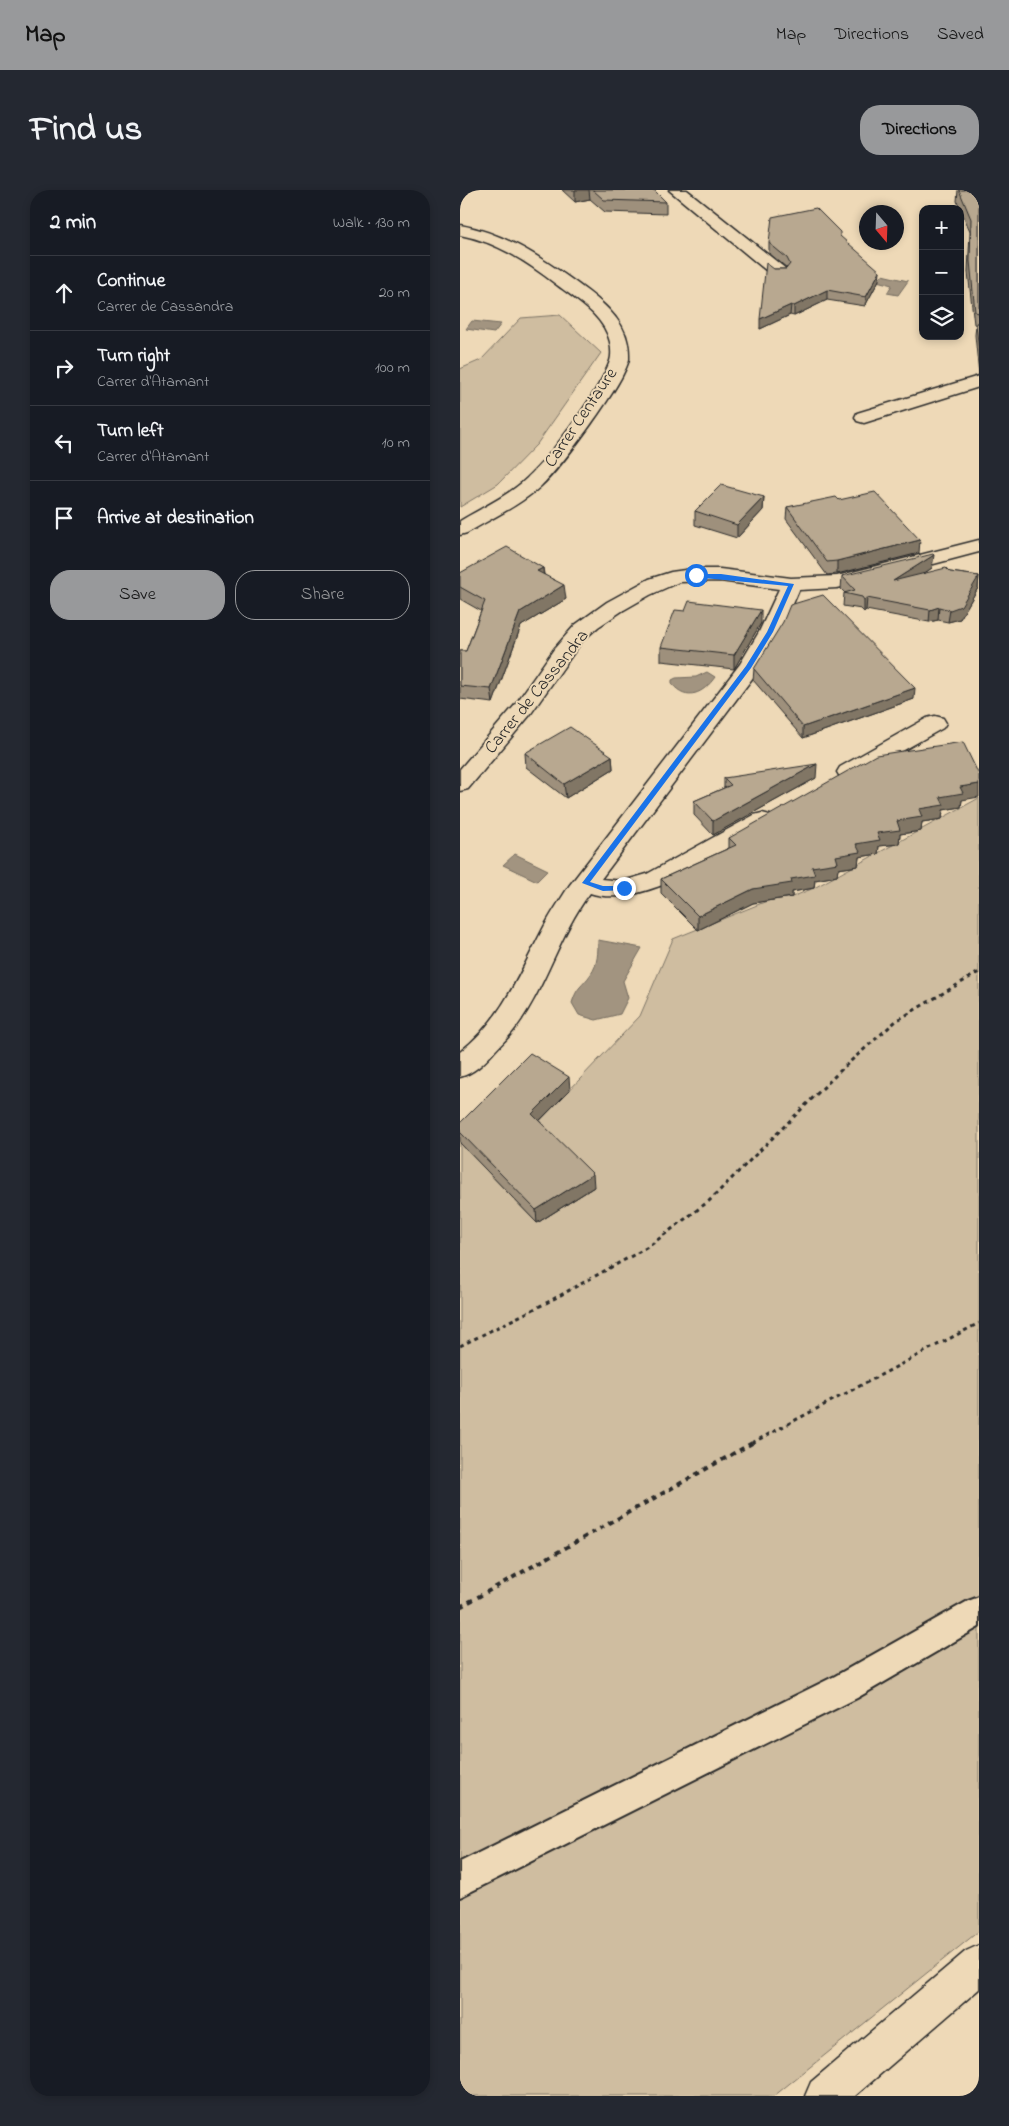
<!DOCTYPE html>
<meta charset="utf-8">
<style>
:root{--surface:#171b24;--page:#242831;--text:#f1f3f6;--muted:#9ea1a6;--line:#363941;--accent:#98999b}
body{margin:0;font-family:"Indie Flower",sans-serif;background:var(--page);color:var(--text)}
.controls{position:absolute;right:15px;top:15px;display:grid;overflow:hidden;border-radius:10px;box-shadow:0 2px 8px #0003}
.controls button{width:45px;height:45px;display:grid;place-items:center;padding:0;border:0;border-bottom:1px solid var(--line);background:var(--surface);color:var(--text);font:25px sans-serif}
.compass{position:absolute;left:399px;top:15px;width:45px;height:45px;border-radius:50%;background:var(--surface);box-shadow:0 2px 8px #0003;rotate:161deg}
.stop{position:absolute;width:15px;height:15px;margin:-11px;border:4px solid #1a73e8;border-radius:50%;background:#fff}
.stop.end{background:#1a73e8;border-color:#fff;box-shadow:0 1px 5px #0008}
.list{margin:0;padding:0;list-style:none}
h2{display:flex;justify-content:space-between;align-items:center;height:65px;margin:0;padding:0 20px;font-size:21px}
h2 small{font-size:16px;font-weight:400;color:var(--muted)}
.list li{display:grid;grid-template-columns:32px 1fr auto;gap:15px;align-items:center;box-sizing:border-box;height:75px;padding:0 20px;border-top:1px solid var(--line)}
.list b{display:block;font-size:19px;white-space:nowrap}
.list p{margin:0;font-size:16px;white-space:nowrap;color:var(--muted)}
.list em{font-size:16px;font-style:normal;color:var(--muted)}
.actions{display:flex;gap:10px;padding:15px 20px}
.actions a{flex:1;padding:11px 0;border:1px solid var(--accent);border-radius:20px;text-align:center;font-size:18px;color:var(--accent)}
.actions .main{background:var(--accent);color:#111}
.icon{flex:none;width:28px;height:28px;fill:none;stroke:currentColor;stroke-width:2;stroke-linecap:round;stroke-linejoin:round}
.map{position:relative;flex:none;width:519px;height:1906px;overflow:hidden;border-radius:20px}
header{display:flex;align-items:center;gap:30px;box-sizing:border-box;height:70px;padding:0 25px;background:var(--accent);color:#111}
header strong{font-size:24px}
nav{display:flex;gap:28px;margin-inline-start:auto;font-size:18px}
.intro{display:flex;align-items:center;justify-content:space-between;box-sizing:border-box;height:120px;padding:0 30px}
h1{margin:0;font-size:35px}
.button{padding:12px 22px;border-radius:20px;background:var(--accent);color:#111;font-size:18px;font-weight:700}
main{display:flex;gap:30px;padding:0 30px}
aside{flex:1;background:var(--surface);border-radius:20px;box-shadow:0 2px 8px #0003}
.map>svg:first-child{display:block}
.green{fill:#cfbda0;stroke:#7d7466}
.water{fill:#a29480;stroke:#726a5e}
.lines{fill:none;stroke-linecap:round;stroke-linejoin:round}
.service-casing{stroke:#2b2b2b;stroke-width:4}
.minor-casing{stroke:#2b2b2b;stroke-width:3}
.path-far1{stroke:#2b2b2b;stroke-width:3;stroke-dasharray:4 4;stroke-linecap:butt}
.path{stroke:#2b2b2b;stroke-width:4;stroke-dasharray:5 5;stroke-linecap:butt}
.service{fill:#eed9b7;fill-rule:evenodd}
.minor{fill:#eed9b7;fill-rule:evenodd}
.wall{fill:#9e907c;stroke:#2b2b2b}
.shaded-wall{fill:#817665;stroke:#2b2b2b}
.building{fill:#b8a890;stroke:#2b2b2b}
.route{fill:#1a73e8}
.labels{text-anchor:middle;stroke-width:4;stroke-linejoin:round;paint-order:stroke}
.far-street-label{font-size:18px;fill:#2b2b2b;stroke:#eed9b7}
</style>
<header>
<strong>Map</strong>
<nav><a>Map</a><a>Directions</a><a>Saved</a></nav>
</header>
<div class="intro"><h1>Find us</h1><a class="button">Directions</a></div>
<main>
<aside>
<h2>2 min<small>Walk · 130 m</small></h2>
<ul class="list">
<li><svg class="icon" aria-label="ahead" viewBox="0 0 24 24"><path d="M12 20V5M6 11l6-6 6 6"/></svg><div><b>Continue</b><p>Carrer de Cassandra</p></div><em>20 m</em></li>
<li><svg class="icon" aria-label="right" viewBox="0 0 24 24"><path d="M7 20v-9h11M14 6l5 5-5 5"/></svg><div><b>Turn right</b><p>Carrer d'Atamant</p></div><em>100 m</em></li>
<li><svg class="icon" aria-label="left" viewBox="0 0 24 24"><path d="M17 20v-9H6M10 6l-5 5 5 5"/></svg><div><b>Turn left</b><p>Carrer d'Atamant</p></div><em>10 m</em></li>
<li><svg class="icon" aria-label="arrive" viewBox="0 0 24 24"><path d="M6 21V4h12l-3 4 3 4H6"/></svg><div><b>Arrive at destination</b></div></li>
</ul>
<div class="actions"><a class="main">Save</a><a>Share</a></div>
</aside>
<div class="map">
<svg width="519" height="1906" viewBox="0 0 519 1906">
<rect width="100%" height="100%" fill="#eed9b7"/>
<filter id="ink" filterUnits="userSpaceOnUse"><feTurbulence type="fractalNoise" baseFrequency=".02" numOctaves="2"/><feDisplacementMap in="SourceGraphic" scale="10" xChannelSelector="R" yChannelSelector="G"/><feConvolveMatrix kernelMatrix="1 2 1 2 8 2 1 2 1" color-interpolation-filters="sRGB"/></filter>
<g filter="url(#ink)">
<path class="green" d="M100,125L141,163L77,254L38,294L0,317V179L21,170L61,128Z
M519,608V1741L314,1906H0V953L77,1033L134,997L109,972L80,931L180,826L213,749L307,711L332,707L354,698Z"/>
<path class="water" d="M422,85L448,91L438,105L427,103L432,95L417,91Z
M12,131L41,134L34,143L6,139Z
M247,482L255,487C244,503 227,512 212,494V490L216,488L236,487Z
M55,664L88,680L77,691L43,675Z
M138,750L182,758L163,791L168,808L160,824L136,830L119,825L112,813C117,796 122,797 131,784C138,774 138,762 138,750Z"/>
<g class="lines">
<g class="service-casing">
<path id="service" d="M519,1407V1437L397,1508L0,1707V1672L375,1486L508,1411Z"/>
</g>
<g class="minor-casing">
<path id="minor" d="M209,0H227L326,79L328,83L326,87H314Z
M0,35C43,43 76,64 111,89C133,105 163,125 168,154C169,158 169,164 169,169C164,194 101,277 81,296C59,316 32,328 7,343L0,345V331C23,317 48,306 67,288C91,266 140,200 150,171C152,165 151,157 150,152C144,126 117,110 97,95C67,72 37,52 0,45Z
M519,186V197L404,233L397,231L395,227L397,223Z
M519,350V362L402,393L377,398L339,400L321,442L297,482L141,689L163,691L187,684L294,625L302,623L310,625L314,631L310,637C265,662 182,721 130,703C98,745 86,799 54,840C48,848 40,855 33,863C24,873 14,883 0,887V862C44,827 59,784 85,735C92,722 101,709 109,696L280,474L299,442L319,399L260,391L219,392L190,405L162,421L138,437L122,451L70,525L8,599L0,601V579L55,515L94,459L115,435L147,412L189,389L211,382L232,379H260L331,388L377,386Z
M475,526L483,528L486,533L483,538L396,587L388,589L380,587L377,582L380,577L467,528Z
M519,1755V1799L395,1906H345L351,1892L506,1761Z"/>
</g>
<path class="path-far1" d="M0,1156L88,1112L188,1057L249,1011L384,877L436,831L519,782
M292,1253L519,1133"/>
<path class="path" d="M0,1417L294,1252"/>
<use href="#service" class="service"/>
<use href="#minor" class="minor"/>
</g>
<path class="wall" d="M102,0H194L206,12V24L145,22L130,9L115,12Z
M498,0H519V185L515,145L516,135L514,134L508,82L510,41L497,11Z
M380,47L419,90L405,116L367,110L334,126L330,125L300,139L314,79H326L327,78L309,63V53Z
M304,307L303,320L277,348L235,335V321Z
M379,310L459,363L377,384L367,385L326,329L327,317Z
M83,378L84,384L106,409L61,436L33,513L0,509V461H6L21,421L0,409V383Z
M472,378L463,384L490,382L519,386L518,398L500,429L488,432L478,430L469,432L406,420L404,422L401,419L383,416L384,403H385L381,399L382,386Z
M301,433L274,479L201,471V457Z
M294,479L454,509L343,548L293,490Z
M65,563L152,566L153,579L106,608L66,577Z
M264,588H356L253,645L234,625V611L264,598Z
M502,610L501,617L483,620L482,629L462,632L461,641L440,644L439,654L419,656L418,664L399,667L398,676L378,679L377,686L355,690L354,698L332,702V707L293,713L238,740L201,703V689L269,658V648Z
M110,900L79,931L134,997L77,1033L0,953V933Z"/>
<path class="shaded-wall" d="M115,0H129L130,9L115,12Z
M420,81L419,90L405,116L406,107Z
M367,100V110L334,126V116Z
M331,115L330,125L300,139V129Z
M304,307L303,320L277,348V335Z
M460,350L459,363L377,384V371Z
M474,365L472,378L432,404L433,391Z
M83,378L84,391L77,381Z
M519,386L518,398L500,429L488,432L490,420Z
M104,395L106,409L61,436L33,513L31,499L60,422Z
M407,408L406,420L404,422V410Z
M479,417L478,430L469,432L470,420Z
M301,420V433L274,479V465Z
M455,498L454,509L343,548V537Z
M152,566L153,579L106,608L104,594Z
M357,574L356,588L253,645V631Z
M519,594V607L502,610L501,617L483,620L482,629L462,632L461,641L440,644L439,654L419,656L418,664L399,667L398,676L378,679L377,686L355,690L354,698L332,702V707L293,713L238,740V726L293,699L331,689L352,677L376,666L480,607L500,597Z
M109,887L110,900L73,937L72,924Z
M133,984L134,997L77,1033L76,1020Z"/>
<path class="building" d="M133,0H194L206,12L144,10Z
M499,0H519V123L515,122L510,71L511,29Z
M356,18L380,42V46L420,81L406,107L367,100L334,116L331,115L300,129L306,73L314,79H326L330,74L327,68L309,53L312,27Z
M519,132V162L516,133Z
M261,295L304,307L277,335L235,321Z
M415,302L460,350L377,371L367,372L327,317L376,307L379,310Z
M47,357L83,378L77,381L104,395L60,422L31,499L0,496V461H6L25,411L0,397V383Z
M473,364L474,365L433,391L486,378L490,382L519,386L501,416L490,420L479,417L470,420L407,408L404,410L402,407L384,403L395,400L382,386Z
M363,405L455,498L343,537L294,479L323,432L330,415Z
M229,411L301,420L274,465L201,457L215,420L225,421Z
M110,537L152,566L104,594L65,563Z
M503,552L519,585V594L500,597L503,603L480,607L484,615L459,619L462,627L437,631L440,640L417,643L420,650L396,654L400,662L376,666L378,673L352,677L355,685L331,689L332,693L293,699L238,726L201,689L276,655L269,648L416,565Z
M357,574L253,631L234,611L271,595L264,588Z
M70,863L109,887L72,924L133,984L76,1020L0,942V933Z"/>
</g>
<path class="route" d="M236,384H261L334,394L313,442L291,478L130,692L143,696H164L166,697V700L143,701L122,693L286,476L307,442L328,396L233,387Z"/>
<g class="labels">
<g class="far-street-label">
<text transform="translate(120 227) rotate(-56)" y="6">Carrer Centaure</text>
<text transform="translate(76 501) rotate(-51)" y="6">Carrer de Cassandra</text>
</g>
</g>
</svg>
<div class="controls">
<button>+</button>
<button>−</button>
<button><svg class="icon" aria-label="layers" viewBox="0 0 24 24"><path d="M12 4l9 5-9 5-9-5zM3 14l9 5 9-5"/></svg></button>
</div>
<svg class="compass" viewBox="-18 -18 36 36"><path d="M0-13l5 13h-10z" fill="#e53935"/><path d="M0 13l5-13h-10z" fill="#9ea1a6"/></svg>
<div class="stop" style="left:236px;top:385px"></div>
<div class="stop end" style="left:164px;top:698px"></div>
</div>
</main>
